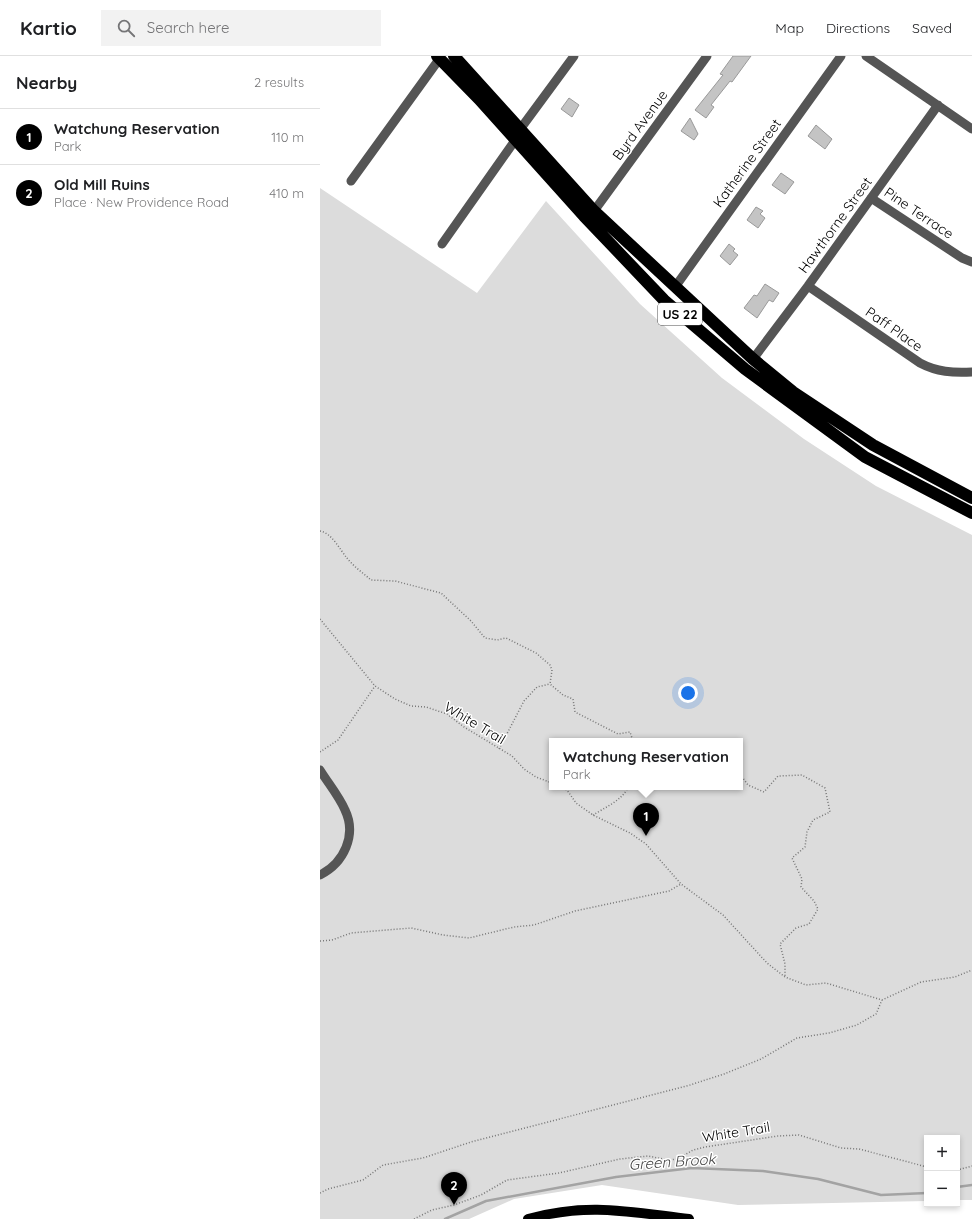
<!DOCTYPE html>
<meta charset="utf-8">
<style>
:root{--surface:#fff;--page:#f2f2f2;--text:#202124;--muted:#757577;--line:#e0e0e0;--accent:#000}
body{margin:0;font-family:Quicksand,sans-serif;background:var(--page);color:var(--text)}
.controls{position:absolute;right:12px;bottom:12px;display:grid;overflow:hidden;border-radius:0px;box-shadow:0 2px 6px #0003}
.controls button{width:36px;height:36px;display:grid;place-items:center;padding:0;border:0;border-bottom:1px solid var(--line);background:var(--surface);color:var(--text);font:20px sans-serif}
.you{position:absolute;left:368px;top:637px;width:14px;height:14px;margin:-10px;border:3px solid #fff;border-radius:50%;background:#1a73e8;box-shadow:0 0 0 6px #1a73e833}
.badge{display:grid;place-items:center;width:26px;height:26px;border-radius:50%;background:var(--accent);color:#fff;font-size:13px;font-weight:700}
.pin{position:absolute;translate:-50% -33px;filter:drop-shadow(0 1px 2px #0008)}
.pin::after{content:'';position:absolute;top:21px;width:14px;height:12px;background:inherit;clip-path:polygon(0 0,100% 0,50% 100%)}
.popup{position:absolute;left:229px;top:682px;width:194px;height:52px;box-sizing:border-box;display:grid;place-content:center;border-radius:0px;background:var(--surface);filter:drop-shadow(0 1px 3px #0005);font-size:13px;white-space:nowrap;color:var(--muted)}
.popup b{font-size:15px;color:var(--text)}
.popup::after{content:'';position:absolute;left:50%;top:100%;margin-left:-8px;border:8px solid transparent;border-top-color:var(--surface)}
.list{margin:0;padding:0;list-style:none}
h2{display:flex;justify-content:space-between;align-items:center;height:52px;margin:0;padding:0 16px;font-size:17px}
h2 small{font-size:13px;font-weight:400;color:var(--muted)}
.list li{display:grid;grid-template-columns:26px 1fr auto;gap:12px;align-items:center;box-sizing:border-box;height:56px;padding:0 16px;border-top:1px solid var(--line)}
.list b{display:block;font-size:15px;white-space:nowrap}
.list p{margin:0;font-size:13px;white-space:nowrap;color:var(--muted)}
.list em{font-size:13px;font-style:normal;color:var(--muted)}
.icon{flex:none;width:22px;height:22px;fill:none;stroke:currentColor;stroke-width:2;stroke-linecap:round;stroke-linejoin:round}
.map{position:relative;flex:none;width:652px;height:1163px;overflow:hidden}
header{display:flex;align-items:center;gap:24px;box-sizing:border-box;height:56px;padding:0 20px;background:var(--surface);border-bottom:1px solid var(--line)}
header strong{font-size:19px}
nav{display:flex;gap:22px;margin-inline-start:auto;font-size:14px}
.search{width:280px;height:36px;background:var(--page);display:flex;align-items:center;gap:10px;box-sizing:border-box;padding:0 14px;border-radius:0px;color:var(--muted);font-size:15px}
main{display:flex}
aside{flex:1;background:var(--surface)}
.map>svg:first-child{display:block}
.green{fill:#dcdcdc;fill-rule:evenodd}
.lines{fill:none;stroke-linecap:round;stroke-linejoin:round}
.stream{stroke:#a3a3a3;stroke-width:2.5}
.building{fill:#c4c4c4;stroke:#999}
.path{stroke:#777;stroke-width:1.5;stroke-dasharray:1 2;stroke-linecap:butt}
.minor{stroke:#555;stroke-width:9}
.major{stroke:#000;stroke-width:10}
.highway{stroke:#000;stroke-width:12}
.labels{text-anchor:middle;stroke-width:3;stroke-linejoin:round;paint-order:stroke}
.shield{fill:#fff;stroke:#4c4c4c;stroke-width:1}
.shield-label{font-size:13px;font-weight:bold;fill:#000}
.street-label{font-size:14px;fill:#000;stroke:#fff}
.water-label{font-size:15px;font-style:italic;fill:#444;stroke:#fff}
</style>
<header>
<strong>Kartio</strong>
<div class="search"><svg class="icon" aria-label="search" viewBox="0 0 24 24"><circle cx="10" cy="10" r="6"/><path d="M15 15l6 6"/></svg>Search here</div>
<nav><a>Map</a><a>Directions</a><a>Saved</a></nav>
</header>
<main>
<aside>
<h2>Nearby<small>2 results</small></h2>
<ul class="list">
<li><span class="badge">1</span><div><b>Watchung Reservation</b><p>Park</p></div><em>110 m</em></li>
<li><span class="badge">2</span><div><b>Old Mill Ruins</b><p>Place · New Providence Road</p></div><em>410 m</em></li>
</ul>
</aside>
<div class="map">
<svg width="652" height="1163" viewBox="0 0 652 1163">
<rect width="100%" height="100%" fill="#fff"/>
<path class="green" d="M0,132L157,237L226,145L320,248L402,322L484,383L556,430L652,479V1144H637V1082H607V1145L418,1149L282,1129L194,1143L149,1163H0ZM232,685H420V731H232Z"/>
<g class="lines">
<path class="stream" d="M637,1131L652,1129
M125,1163L166,1145L296,1121L372,1112L443,1115L498,1123L561,1139L607,1137"/>
</g>
<path class="building" d="M413,0H431L412,26L410,25L391,49L394,51L386,62L375,54L403,19L400,18Z
M249,42L259,49L252,61L241,53Z
M370,62L378,78L374,84L361,75Z
M496,69L512,83L505,93L488,80Z
M461,117L474,126L465,138L452,129Z
M436,151L443,155L440,158L445,162L438,172L427,164Z
M409,188L415,193L413,195L418,199L410,209L400,200Z
M445,228L459,237L453,246L449,244L437,262L424,252L434,239L437,240Z"/>
<g class="lines">
<path class="path" d="M0,475C12,477 20,494 27,502C33,510 43,517 51,524L75,525L121,537L151,565L165,582L177,584L186,582L216,597L230,609L232,614L230,628L243,639L253,643L255,656L298,678L310,676L313,685
M0,563L55,630L75,643L91,650L106,651L127,658L144,671L192,700L204,713L216,721L232,727
M179,693L204,645L217,631L230,628
M0,696L18,684L55,630
M420,718L428,729L444,736L458,720L482,719L505,732L510,756L493,764L487,776L485,791L472,802L482,823L481,831L494,845L498,853L489,868L476,872L460,888L465,908V921
M240,731L247,734L256,747L273,759L310,777L326,788L361,828L403,859L447,907L465,921L486,929L506,927L562,944L601,926L635,921L652,914
M273,759C284,752 303,744 308,731
M0,885L12,884L31,877L91,872L123,879L149,882L194,871L214,869L255,855L349,835L361,828
M637,1114L652,1110
M0,1137L8,1133L43,1124L63,1109L103,1102L151,1086L370,1029L404,1018L441,1003L477,982L509,977L537,969L556,958L562,944
M94,1163L112,1154L134,1149L161,1139L187,1124L239,1117L300,1103L328,1100L348,1104L358,1103L373,1094L385,1091L458,1080L479,1079L521,1092L539,1093L607,1111"/>
<path class="minor" d="M546,0L652,73
M201,72L254,0
M31,125L120,2
M551,142L642,202L652,206
M274,155L387,0
M122,188L196,83
M488,230L600,307C617,316 633,317 652,316
M355,231L521,0
M433,303L488,230L618,49
M0,714C8,727 19,740 25,754C37,779 24,807 0,819"/>
<path class="major" d="M208,1163C268,1146 310,1156 369,1163"/>
<path class="highway" d="M117,0L159,43L264,160L344,244L425,313L545,401L652,457
M134,0L274,155L433,303L473,336L553,389L652,442"/>
</g>
<g class="labels">
<rect class="shield" x="338" y="247" width="44" height="22" rx="3"/>
<g class="shield-label">
<text x="360" y="263">US 22</text>
</g>
<g class="street-label">
<text transform="translate(320 69) rotate(-54)" y="5">Byrd Avenue</text>
<text transform="translate(427 107) rotate(-54)" y="5">Katherine Street</text>
<text transform="translate(599 157) rotate(34)" y="5">Pine Terrace</text>
<text transform="translate(515 169) rotate(-54)" y="5">Hawthorne Street</text>
<text transform="translate(574 273) rotate(35)" y="5">Paff Place</text>
<text transform="translate(155 667) rotate(31)" y="5">White Trail</text>
<text transform="translate(416 1076) rotate(-9)" y="5">White Trail</text>
</g>
<g class="water-label">
<text transform="translate(352 1106) rotate(-4)" y="5">Green Brook</text>
</g>
</g>
</svg>
<div class="controls">
<button>+</button>
<button>−</button>
</div>
<div class="you"></div>
<div class="pin badge" style="left:326px;top:780px">1</div>
<div class="popup"><b>Watchung Reservation</b>Park</div>
<div class="pin badge" style="left:134px;top:1149px">2</div>
</div>
</main>
